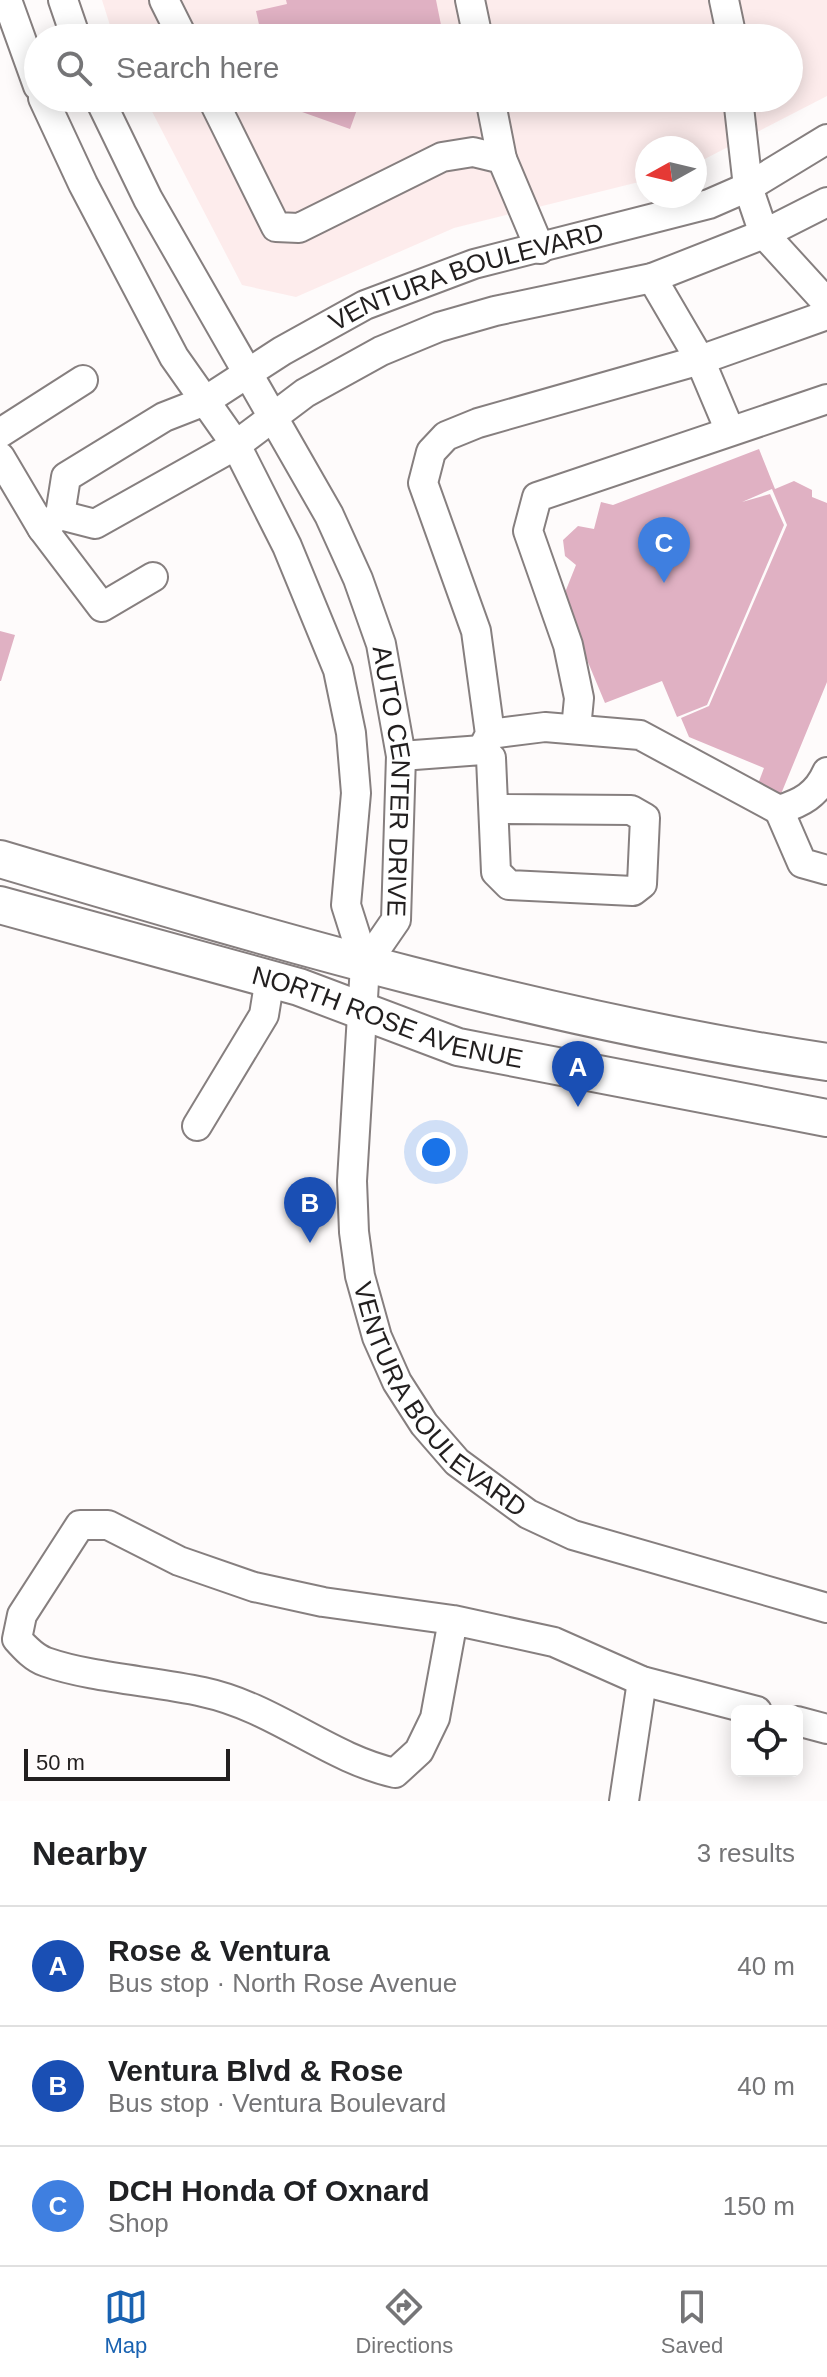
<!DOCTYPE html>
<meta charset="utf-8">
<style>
:root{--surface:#fff;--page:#f6f6f6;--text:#202124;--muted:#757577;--line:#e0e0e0;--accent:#1962b1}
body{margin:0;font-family:Arial,sans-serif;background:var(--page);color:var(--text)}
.controls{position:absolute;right:24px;bottom:24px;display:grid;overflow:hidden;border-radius:12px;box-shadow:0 4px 20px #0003}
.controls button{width:72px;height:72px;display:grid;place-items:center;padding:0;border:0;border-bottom:2px solid var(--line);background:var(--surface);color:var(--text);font:40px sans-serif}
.compass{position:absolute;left:635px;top:136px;width:72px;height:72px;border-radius:50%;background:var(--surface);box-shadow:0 4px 20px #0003;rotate:262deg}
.scale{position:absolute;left:24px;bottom:20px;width:206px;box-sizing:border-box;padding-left:8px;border:4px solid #221f1f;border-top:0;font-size:22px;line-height:28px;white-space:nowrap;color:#221f1f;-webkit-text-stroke:6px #fefbfb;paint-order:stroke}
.you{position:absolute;left:436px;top:1152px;width:28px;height:28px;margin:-20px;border:6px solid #fff;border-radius:50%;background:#1a73e8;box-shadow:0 0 0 12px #1a73e833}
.badge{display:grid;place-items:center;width:52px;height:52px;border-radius:50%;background:var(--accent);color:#fff;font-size:26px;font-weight:700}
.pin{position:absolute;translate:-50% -66px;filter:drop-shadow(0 2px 4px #0008)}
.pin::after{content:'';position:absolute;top:42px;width:28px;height:24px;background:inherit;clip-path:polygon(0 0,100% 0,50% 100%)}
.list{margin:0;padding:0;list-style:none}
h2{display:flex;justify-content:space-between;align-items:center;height:104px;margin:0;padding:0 32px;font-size:34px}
h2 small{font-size:26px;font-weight:400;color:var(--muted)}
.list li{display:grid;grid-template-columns:52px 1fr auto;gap:24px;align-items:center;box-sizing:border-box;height:120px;padding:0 32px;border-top:2px solid var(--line)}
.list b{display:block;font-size:30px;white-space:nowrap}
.list p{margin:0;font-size:26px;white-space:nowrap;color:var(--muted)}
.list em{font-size:26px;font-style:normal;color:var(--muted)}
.icon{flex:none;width:44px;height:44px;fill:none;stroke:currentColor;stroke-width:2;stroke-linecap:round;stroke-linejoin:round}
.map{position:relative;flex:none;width:827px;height:1801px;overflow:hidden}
.search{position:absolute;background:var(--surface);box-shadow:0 4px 20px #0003;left:24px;right:24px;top:24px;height:88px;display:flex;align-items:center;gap:20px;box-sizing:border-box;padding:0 28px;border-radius:44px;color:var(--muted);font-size:30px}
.sheet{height:464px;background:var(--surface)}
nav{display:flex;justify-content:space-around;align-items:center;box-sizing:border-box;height:112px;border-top:2px solid var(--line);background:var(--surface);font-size:22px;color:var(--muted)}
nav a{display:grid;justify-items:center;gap:4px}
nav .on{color:var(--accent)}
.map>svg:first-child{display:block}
.built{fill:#fdecec}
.building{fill:#e0b1c3}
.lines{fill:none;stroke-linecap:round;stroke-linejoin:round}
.minor-casing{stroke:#867f7f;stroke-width:32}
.major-casing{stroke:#867f7f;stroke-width:40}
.minor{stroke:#fff;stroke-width:28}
.major{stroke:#fff;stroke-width:36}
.labels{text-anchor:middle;stroke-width:6;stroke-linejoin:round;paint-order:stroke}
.street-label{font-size:26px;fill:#221f1f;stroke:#fefbfb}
</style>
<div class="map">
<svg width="827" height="1801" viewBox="0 0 827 1801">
<rect width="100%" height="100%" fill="#fefbfb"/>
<path class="built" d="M102,0H827V96L695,164V148H647V180L454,228L296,297L242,285L145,98H789V38H114Z"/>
<path class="building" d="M286,0H436L441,25L398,34L401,38H262L256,11L287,4Z
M291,98H399L389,107L378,100L359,104L350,129L288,107Z
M759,449L775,489L794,481L812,490V497L827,503V682L781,794L758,784L764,768L689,737L681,718L709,706L787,525L772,489L742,502L770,494L784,525L707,705L677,717L662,681L605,703L562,600L576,565L565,556L563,540L578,526L594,529L601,502L613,505Z
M0,631L15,635L1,681H0Z"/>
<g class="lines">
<g class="minor-casing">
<g id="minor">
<path d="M7,0L38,86"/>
<path d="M63,0L76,38"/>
<path d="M164,0L183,38"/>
<path d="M470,0L478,38"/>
<path d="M724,0L732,38"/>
<path id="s1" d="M43,98L83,184L174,357L236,445L287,546L338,670L351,733L356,793L346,905L365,965L352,1181L354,1232L360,1276L377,1337L397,1382L424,1424L457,1462L528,1514L573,1535L827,1608"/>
<path id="s2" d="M99,98L148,199L329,515L358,579L381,644L401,756L396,920L365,965"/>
<path d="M212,98L276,227L299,228L442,157L473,152L502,159L540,249"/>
<path d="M490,98L502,159"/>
<path d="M738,98L748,187L764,234L827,303"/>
<path d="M652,278L700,360L730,431"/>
<path d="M0,433L83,380"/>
<path id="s3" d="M0,457L42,528L60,515L66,477L164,417L205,401L282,351L365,305L474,264L709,204L748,187L827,139"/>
<path d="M60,515L95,524L236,445L305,393L381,351L439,327L495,311L652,278L764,234L827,202"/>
<path d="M42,528L102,607L153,577"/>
<path d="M576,729L579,698L568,645L528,531L537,497L827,399"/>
<path d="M490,734L545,727L640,735L779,810C801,803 817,795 827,772"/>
<path d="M482,750L490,734L476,631L423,483L431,452L446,436L478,423L700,360L827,315"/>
<path d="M401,756L482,750L491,758L496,872L509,885L633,891L642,884L645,818L631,810L494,809"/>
<path d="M779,810L802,863L827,870"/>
<path d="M197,1126L264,1015L270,978"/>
<path d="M453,1620L435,1718L419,1751L395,1773C328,1758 274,1707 203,1692C154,1681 92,1678 46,1662C34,1658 25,1648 17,1639L22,1615L80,1525H108L179,1561L254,1587L323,1602L453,1620L554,1642L642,1681L757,1711"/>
<path d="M797,1721L827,1729"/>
<path d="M624,1801L642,1681"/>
</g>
</g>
<g class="major-casing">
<g id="major">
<path d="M0,859C273,940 545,1020 827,1062"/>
<path id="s4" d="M0,905L299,987L458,1047L827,1118"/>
</g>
</g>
<use href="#minor" class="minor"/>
<use href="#major" class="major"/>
</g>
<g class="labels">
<g class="street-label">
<text dy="9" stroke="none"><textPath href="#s3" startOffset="594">VENTURA BOULEVARD</textPath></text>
<text dy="9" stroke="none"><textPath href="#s2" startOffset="754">AUTO CENTER DRIVE</textPath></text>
<text dy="9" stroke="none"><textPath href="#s4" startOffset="404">NORTH ROSE AVENUE</textPath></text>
<text dy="9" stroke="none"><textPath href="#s1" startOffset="1408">VENTURA BOULEVARD</textPath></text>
</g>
</g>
</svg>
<div class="controls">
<button><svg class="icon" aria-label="locate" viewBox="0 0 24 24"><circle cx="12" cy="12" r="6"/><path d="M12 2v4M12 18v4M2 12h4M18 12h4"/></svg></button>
</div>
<svg class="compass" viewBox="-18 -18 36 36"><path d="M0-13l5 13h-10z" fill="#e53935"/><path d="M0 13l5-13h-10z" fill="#757577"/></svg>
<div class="scale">50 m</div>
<div class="you"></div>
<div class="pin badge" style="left:578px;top:1107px;background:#1a4fb4">A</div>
<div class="pin badge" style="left:310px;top:1243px;background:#1a4fb4">B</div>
<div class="pin badge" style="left:664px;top:583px;background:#3f7fe0">C</div>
<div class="search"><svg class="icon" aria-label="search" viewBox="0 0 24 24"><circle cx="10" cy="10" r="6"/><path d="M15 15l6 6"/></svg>Search here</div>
</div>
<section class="sheet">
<h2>Nearby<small>3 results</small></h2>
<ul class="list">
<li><span class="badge" style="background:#1a4fb4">A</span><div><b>Rose &amp; Ventura</b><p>Bus stop · North Rose Avenue</p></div><em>40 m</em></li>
<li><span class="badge" style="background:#1a4fb4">B</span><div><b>Ventura Blvd &amp; Rose</b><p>Bus stop · Ventura Boulevard</p></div><em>40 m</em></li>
<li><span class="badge" style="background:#3f7fe0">C</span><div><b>DCH Honda Of Oxnard</b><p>Shop</p></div><em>150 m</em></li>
</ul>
</section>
<nav>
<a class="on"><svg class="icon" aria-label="map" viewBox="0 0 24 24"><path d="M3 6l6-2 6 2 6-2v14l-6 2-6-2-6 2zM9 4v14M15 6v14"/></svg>Map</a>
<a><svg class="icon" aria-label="directions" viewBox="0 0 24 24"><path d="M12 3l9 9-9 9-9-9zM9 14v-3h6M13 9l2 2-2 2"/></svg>Directions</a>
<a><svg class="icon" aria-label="saved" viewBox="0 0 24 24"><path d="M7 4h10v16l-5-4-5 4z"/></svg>Saved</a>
</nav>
